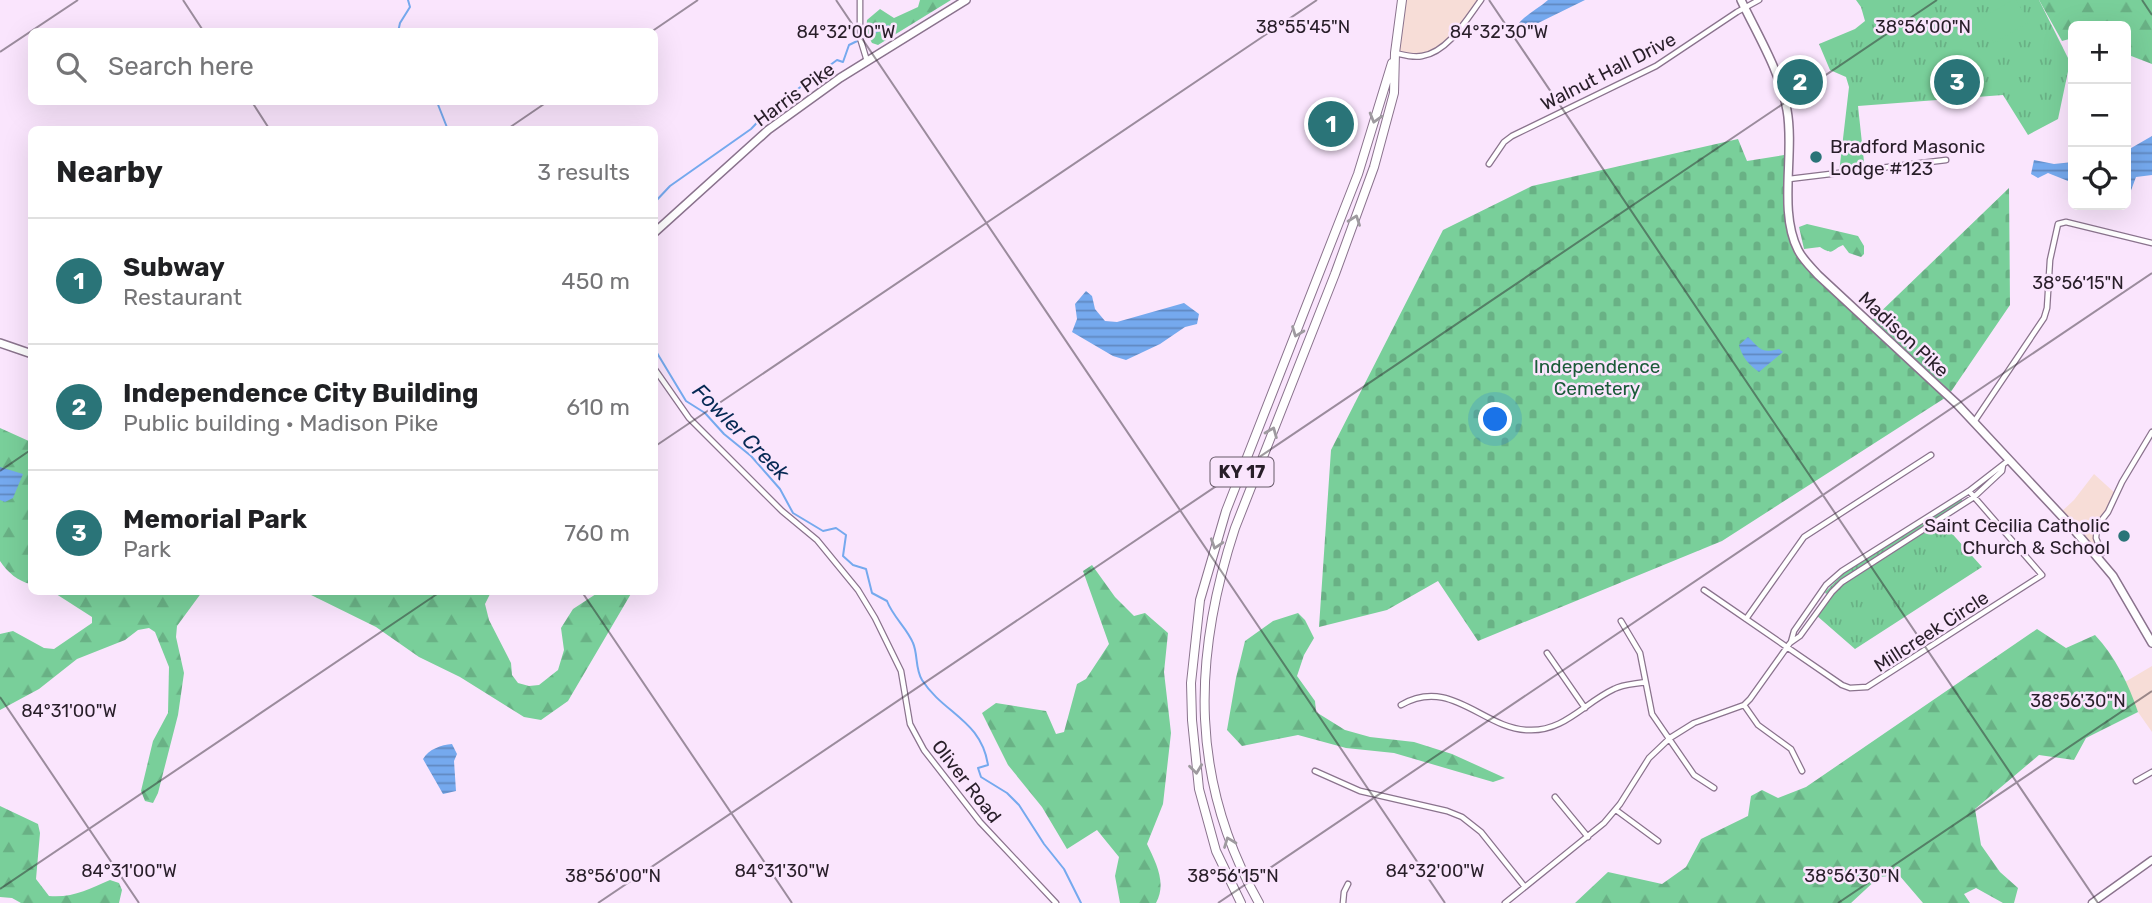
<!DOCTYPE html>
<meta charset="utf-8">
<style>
:root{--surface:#fff;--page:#f6f6f6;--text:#202124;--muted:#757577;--line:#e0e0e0;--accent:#2a7478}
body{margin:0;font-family:Rubik,sans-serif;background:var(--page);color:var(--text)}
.controls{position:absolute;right:21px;top:21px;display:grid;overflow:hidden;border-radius:10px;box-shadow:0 7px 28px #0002}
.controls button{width:63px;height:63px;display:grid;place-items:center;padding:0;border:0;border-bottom:2px solid var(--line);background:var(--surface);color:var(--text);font:35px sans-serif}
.you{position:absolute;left:1496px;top:420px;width:24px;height:24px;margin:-18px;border:5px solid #fff;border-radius:50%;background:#1a73e8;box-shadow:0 0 0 10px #1a73e833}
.badge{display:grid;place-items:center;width:46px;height:46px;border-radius:50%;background:var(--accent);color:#fff;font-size:23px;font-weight:700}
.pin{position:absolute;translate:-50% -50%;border:4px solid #fff;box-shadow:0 2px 7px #0006}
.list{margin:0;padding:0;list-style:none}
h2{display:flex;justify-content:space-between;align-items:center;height:91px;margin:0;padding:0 28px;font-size:30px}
h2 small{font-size:23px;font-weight:400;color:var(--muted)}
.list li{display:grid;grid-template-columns:46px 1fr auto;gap:21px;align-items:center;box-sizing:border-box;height:126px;padding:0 28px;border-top:2px solid var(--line)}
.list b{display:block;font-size:26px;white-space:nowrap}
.list p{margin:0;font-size:23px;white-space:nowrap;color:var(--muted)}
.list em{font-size:23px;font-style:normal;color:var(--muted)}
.icon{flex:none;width:38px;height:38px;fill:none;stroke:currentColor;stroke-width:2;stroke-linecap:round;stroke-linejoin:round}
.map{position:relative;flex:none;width:2152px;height:903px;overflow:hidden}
.search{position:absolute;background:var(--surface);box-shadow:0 7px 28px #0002;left:28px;top:28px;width:630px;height:77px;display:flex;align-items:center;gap:18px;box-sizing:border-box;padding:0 24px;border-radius:10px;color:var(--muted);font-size:26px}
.panel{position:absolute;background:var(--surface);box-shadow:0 7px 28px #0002;left:28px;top:126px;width:630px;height:469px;border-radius:10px}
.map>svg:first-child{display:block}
.commercial{fill:#f7ddd7}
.grass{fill:url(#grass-tufts)}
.forest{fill:url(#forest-firs)}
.cemetery{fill:url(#cemetery-stones)}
.garden{fill:#79cf9a}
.water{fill:url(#water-rules)}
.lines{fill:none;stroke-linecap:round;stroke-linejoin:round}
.stream{stroke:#75a9ee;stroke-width:2}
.minor-casing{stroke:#8a738d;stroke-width:7}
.tertiary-casing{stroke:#8a738d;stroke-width:9}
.secondary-casing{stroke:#8a738d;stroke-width:10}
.primary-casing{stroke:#8a738d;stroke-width:10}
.minor{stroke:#fff;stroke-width:4.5}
.tertiary{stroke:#fff;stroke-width:6}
.secondary{stroke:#fff;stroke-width:7}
.primary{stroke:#fff;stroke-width:8}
.oneway{stroke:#9e9a9f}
.ticks{fill:none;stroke:#281e29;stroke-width:2;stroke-opacity:0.45}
.poi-dot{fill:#2a7478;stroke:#fae5fd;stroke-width:2.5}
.labels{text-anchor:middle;stroke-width:5;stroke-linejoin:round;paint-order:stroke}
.shield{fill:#fae5fd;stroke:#675a69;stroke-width:2}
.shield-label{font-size:18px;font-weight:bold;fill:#281e29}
.street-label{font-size:19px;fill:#281e29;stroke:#fae5fd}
.poi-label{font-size:19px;fill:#281e29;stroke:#fae5fd;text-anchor:start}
.park-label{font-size:19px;fill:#1b5b39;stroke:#fae5fd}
.water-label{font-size:21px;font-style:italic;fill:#062954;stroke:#fae5fd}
.ticks-label{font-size:18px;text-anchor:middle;fill:#281e29;stroke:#fae5fd;stroke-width:5;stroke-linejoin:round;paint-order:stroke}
</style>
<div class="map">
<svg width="2152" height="903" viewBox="0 0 2152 903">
<defs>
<pattern id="grass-tufts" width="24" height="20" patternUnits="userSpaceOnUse" patternTransform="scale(1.75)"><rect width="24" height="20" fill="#79cf9a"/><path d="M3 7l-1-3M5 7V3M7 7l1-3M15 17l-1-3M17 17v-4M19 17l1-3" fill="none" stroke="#69b185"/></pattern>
<pattern id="forest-firs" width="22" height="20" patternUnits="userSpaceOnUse" patternTransform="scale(1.75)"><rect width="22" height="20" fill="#79cf9a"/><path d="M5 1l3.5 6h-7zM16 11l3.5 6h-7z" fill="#69b185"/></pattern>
<pattern id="cemetery-stones" width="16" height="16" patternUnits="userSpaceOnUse" patternTransform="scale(1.75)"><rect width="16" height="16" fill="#79cf9a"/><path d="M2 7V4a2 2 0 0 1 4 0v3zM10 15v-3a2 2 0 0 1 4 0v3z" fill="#69b185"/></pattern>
<pattern id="water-rules" width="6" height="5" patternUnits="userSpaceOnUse" patternTransform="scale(1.75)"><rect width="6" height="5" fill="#75a9ee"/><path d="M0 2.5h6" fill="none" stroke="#6089c1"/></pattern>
</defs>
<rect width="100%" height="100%" fill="#fae5fd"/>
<path class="commercial" d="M1402,0H1481L1448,41L1423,56L1395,53Z
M2094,474L2116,494L2095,533L2102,553L2097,557L2059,514L2074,500Z
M2152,666V732L2138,712L2125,682Z"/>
<path class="grass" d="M1856,0H2039L2070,62L2058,119L2028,135L2003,95L1858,106L1865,171L1839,173L1849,87L1846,77L1830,70L1819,44L1855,29L1865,21L1861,7Z
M1962,498V502L1853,572L1826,594L1825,592L1845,572Z
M1939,519L1982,567L1855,649L1816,615L1842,582Z"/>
<path class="forest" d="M920,0H951L878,45L872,43L866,32L867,20L880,9L894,18L918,7Z
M2039,0H2152V64L2126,54V26H2073V38L2062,41Z
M1807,224L1858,236L1864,246V254L1861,257L1849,253L1843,245C1831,250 1834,256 1820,247L1804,249L1799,227Z
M0,428L31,442V584C19,582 7,572 0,561Z
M1092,565L1115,597L1134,616L1145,613L1168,633L1164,672L1171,733L1163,804L1147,844C1156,863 1167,883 1156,903H1120L1115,876L1119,857L1097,830L1067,849L1042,807L1008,765L982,713L996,703L1046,711L1056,734L1064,732L1077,684L1086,679L1109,644L1083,571Z
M53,592H202L177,626L176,637L184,673L178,715L158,793L153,803L145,801L141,791L153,741L168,713L169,667L155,632L149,628L138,630L125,640L77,659L39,689L0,710V634L13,631L44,648L54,649L92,623V617Z
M305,592H491L485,604L489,620L511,663L512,675L518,683L529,686L539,685L558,670L564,650L561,628L573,609L599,592H632L568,701L541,720L524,717L460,677L419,657L376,627Z
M1298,613L1305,620L1314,638L1304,655L1297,676L1315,701L1316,712L1345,730L1370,737L1414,742L1452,754L1505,778L1493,782L1394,753L1346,748L1298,735L1242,746L1227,730L1236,678L1245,641L1273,621Z
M2037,629L2066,648L2095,635C2115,656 2129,685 2138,712L2086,738L2074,760L2039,755L1975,809L1981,845L2000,872L2018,888L2014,903H2003L1976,888L1964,894L1970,903H1923L1899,875L1879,877L1851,903H1575L1608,872L1662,884L1686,867L1701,839L1748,816L1751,796L1762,790L1778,798L1806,787Z
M0,806L38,824L40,833L36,879L49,896C73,898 89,889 110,880L119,883L122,890L119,903H21L12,898L0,897Z"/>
<path class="cemetery" d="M1738,139L1747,161L1790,154L1789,213L1799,251L1869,323L2009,188L2010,305L1948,396L1722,541L1478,641L1438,581L1387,610L1319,627L1331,450L1443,230L1532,186Z"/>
<path class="garden" d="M2013,0H2016L2029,22L1994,43L1980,19Z"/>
<path class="water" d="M1548,0H1585L1528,28L1517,26C1524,15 1538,9 1548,0Z
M2152,136V175L2136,177L2126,204V151Z
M2034,160L2054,164L2073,162V183L2048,173L2038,178L2031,174Z
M1086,291L1092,296L1095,309L1105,321L1117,322L1184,303L1199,314L1197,324L1185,327L1160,344L1126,360L1113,356L1072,332L1077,319L1075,304Z
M1748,337C1760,348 1760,354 1779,349L1783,352L1759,372C1749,365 1742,357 1739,345Z
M0,467L23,474L13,498L5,502L0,500Z
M452,744L457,754L454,761L456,791L443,794L423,759C429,749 441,745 452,744Z"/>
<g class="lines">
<path class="stream" d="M398,32L400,23L410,7L408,0
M437,102L448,130
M654,203L670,186L751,129L768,111L837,60L843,62L849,45L888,26
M654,348L686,401L705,413L724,434L751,456L780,489L793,513L823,531L836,528L846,535L843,556L853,565L866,569L872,593L887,601C893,617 907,628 913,643C918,654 915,669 922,680C944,714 981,720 988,765L978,768L981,777L1007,793L1019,805L1044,844L1064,869L1081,903"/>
<g class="minor-casing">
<path id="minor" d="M860,0V38L867,61
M1395,53C1404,55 1413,58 1422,56C1448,52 1467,19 1481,0
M1489,164L1504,142L1512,136L1656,66L1737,12L1759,0
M1789,179L1946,160
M654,368L689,418L782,511L817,540L858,590L875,618L901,671L910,724L924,750L980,822L1056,903
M1974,422L2044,318L2047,308L2050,260L2058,224L2066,222L2152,243
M2097,557L2102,553L2096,538L2097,526L2108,512L2122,482L2152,432
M1704,590L1842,685L1850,688L1867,687L2042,575L1969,491
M1746,619L1804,537L1931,455
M1621,621L1640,653L1652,714L1694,775L1714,788
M1791,642L1794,631L1826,585L1842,571L1969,491L2009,460
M1547,653L1585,708
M1401,705C1451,676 1483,729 1528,730C1564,732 1584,703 1614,689C1623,684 1635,684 1645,682
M1744,705L1758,725L1791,749L1802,771
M1315,771L1360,791L1447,811L1462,817L1481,832L1525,887
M2136,781L2152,772
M1555,797L1588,837
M1616,810L1658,841
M1343,903L1344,892L1348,884
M1505,903L1604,823L1620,804L1649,758L1670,738L1694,723L1744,705L1750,699L1790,643L1800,636L1832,592L1842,582L1974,497L2002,471L2003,465"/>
</g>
<g class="tertiary-casing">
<path id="tertiary" d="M2092,903L2152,860"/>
</g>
<g class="secondary-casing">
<path id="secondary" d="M1741,0C1758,36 1780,71 1787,110C1795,153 1778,211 1798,250C1803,260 1811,267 1818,275L1957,404L2070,525L2113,576L2152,643
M654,233L768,130L840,78L966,0
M0,343L32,354"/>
</g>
<g class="primary-casing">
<path id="primary" d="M1241,903L1216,851L1199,789L1192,720L1191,683L1200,600L1226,511L1358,174L1392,63
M1259,903C1190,781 1192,659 1235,528L1335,274L1374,167L1394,93L1395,53L1402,0"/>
</g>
<use href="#minor" class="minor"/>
<use href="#tertiary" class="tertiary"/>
<use href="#secondary" class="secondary"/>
<use href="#primary" class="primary"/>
</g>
<defs><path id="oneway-chevron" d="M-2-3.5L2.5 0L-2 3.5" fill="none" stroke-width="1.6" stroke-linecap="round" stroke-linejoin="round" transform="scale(1.75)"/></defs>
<g class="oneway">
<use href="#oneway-chevron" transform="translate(1375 118) rotate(106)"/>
<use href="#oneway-chevron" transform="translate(1355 220) rotate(-70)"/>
<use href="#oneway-chevron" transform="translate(1297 332) rotate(111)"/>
<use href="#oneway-chevron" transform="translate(1272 432) rotate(-68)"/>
<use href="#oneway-chevron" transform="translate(1216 544) rotate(108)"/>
<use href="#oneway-chevron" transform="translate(1196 769) rotate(83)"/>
<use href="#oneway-chevron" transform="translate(1229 842) rotate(-111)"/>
</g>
<path class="ticks" d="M183,0L204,32M836,0L1445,903M1489,0L2098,903M2142,0L2152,15M651,32L698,0M0,52L78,0M252,102L270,130M506,130L547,102M654,447L1317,0M0,471L32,449M582,592L792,903M0,697L139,903M0,889L440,592M598,903L1937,0M1218,903L2152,273M1838,903L2152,691"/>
<g class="poi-dot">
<circle cx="1816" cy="157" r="7"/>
<circle cx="2124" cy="536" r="7"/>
</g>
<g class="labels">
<rect class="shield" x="1210.5" y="457.5" width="63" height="29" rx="5"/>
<g class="shield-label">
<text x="1242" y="478">KY 17</text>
</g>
<g class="street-label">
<text transform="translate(1608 71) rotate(-27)" y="7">Walnut Hall Drive</text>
<text transform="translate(794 94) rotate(-36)" y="7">Harris Pike</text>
<text transform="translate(1904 334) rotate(43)" y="7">Madison Pike</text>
<text transform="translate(1931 631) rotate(-33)" y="7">Millcreek Circle</text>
<text transform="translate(967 781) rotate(52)" y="7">Oliver Road</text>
</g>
<g class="poi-label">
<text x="1830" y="153">Bradford Masonic<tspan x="1830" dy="22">Lodge #123</tspan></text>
<text x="2110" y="532" text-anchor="end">Saint Cecilia Catholic<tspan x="2110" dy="22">Church &amp; School</tspan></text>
</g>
<g class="park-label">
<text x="1597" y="373">Independence<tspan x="1597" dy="22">Cemetery</tspan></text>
</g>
<g class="water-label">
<text transform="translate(741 432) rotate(45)" y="7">Fowler Creek</text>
</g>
</g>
<g class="ticks-label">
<text x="1303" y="33">38°55'45"N</text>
<text x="1923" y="33">38°56'00"N</text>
<text x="846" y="38">84°32'00"W</text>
<text x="1499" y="38">84°32'30"W</text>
<text x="2078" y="289">38°56'15"N</text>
<text x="2078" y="707">38°56'30"N</text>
<text x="69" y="717">84°31'00"W</text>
<text x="129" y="877">84°31'00"W</text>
<text x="782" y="877">84°31'30"W</text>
<text x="1435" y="877">84°32'00"W</text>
<text x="613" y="882">38°56'00"N</text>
<text x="1233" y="882">38°56'15"N</text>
<text x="1852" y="882">38°56'30"N</text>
</g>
</svg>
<div class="controls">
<button>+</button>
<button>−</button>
<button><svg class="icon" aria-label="locate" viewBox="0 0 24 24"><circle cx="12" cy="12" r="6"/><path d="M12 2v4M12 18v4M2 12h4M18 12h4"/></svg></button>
</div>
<div class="you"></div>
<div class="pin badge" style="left:1331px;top:124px">1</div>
<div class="pin badge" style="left:1800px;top:82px">2</div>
<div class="pin badge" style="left:1957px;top:82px">3</div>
<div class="search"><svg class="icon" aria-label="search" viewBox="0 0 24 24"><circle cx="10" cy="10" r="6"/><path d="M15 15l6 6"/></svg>Search here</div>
<section class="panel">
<h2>Nearby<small>3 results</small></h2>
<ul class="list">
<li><span class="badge">1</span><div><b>Subway</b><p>Restaurant</p></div><em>450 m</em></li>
<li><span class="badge">2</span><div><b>Independence City Building</b><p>Public building · Madison Pike</p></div><em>610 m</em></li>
<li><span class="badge">3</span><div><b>Memorial Park</b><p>Park</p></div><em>760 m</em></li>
</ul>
</section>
</div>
